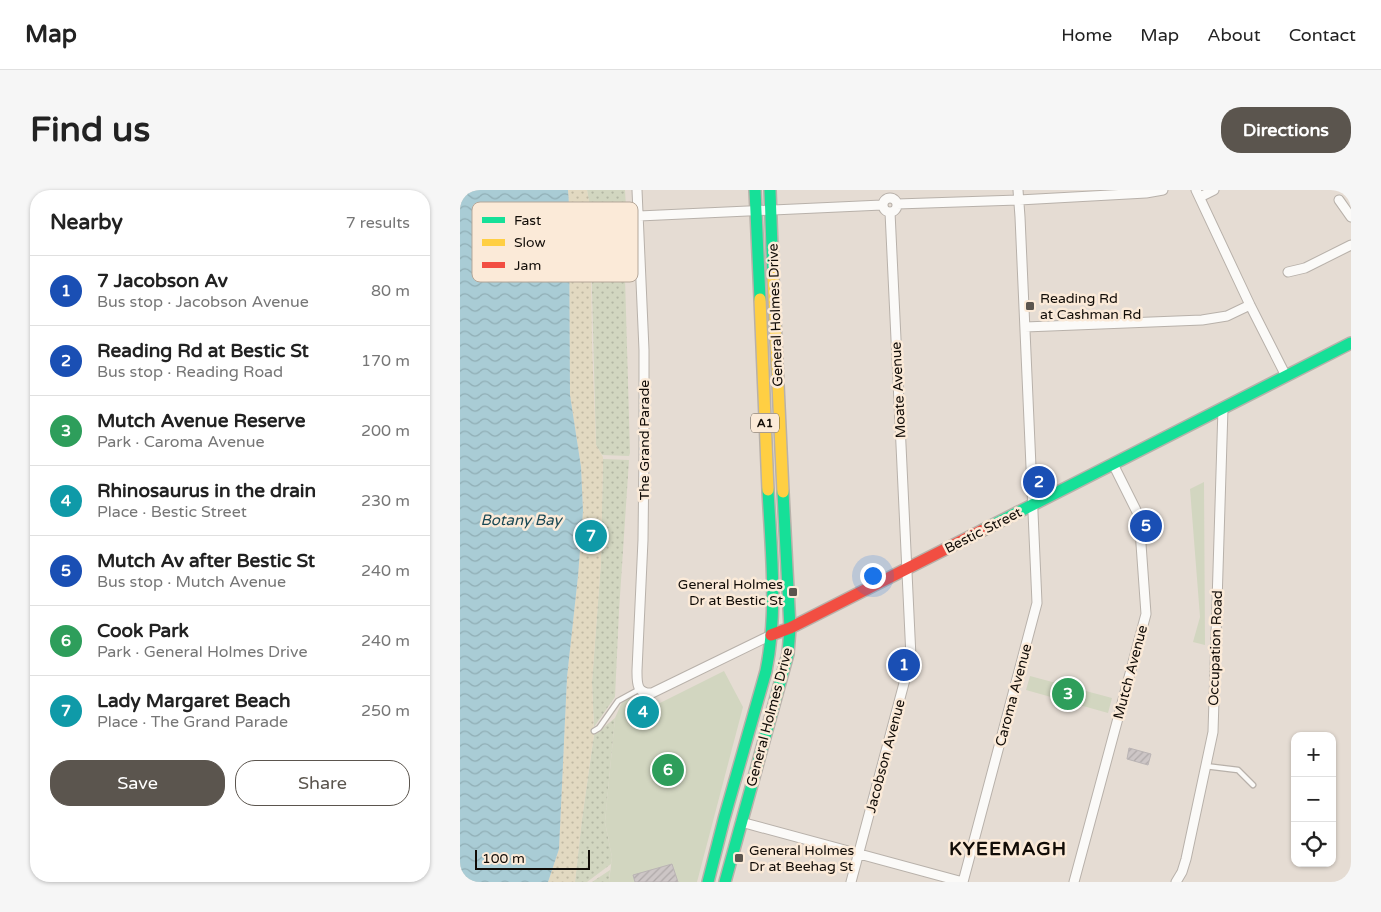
<!DOCTYPE html>
<meta charset="utf-8">
<style>
:root{--surface:#fff;--page:#f6f6f6;--text:#222;--muted:#767676;--line:#e0e0e0;--accent:#5b554e}
body{margin:0;font-family:"Varela Round",sans-serif;background:var(--page);color:var(--text)}
.controls{position:absolute;right:15px;bottom:15px;display:grid;overflow:hidden;border-radius:10px;box-shadow:0 1px 4px #0004}
.controls button{width:45px;height:45px;display:grid;place-items:center;padding:0;border:0;border-bottom:1px solid var(--line);background:var(--surface);color:var(--text);font:25px sans-serif}
.scale{position:absolute;left:15px;bottom:12px;width:115px;box-sizing:border-box;padding-left:5px;border:2px solid #110c07;border-top:0;font-size:14px;line-height:18px;white-space:nowrap;color:#110c07;-webkit-text-stroke:4px #fbead8;paint-order:stroke}
.you{position:absolute;left:412px;top:385px;width:18px;height:18px;margin:-12px;border:4px solid #fff;border-radius:50%;background:#1a73e8;box-shadow:0 0 0 8px #1a73e833}
.badge{display:grid;place-items:center;width:32px;height:32px;border-radius:50%;background:var(--accent);color:#fff;font-size:16px;font-weight:700}
.pin{position:absolute;translate:-50% -50%;border:2px solid #fff;box-shadow:0 1px 5px #0006}
.list{margin:0;padding:0;list-style:none}
h2{display:flex;justify-content:space-between;align-items:center;height:65px;margin:0;padding:0 20px;font-size:21px}
h2 small{font-size:16px;font-weight:400;color:var(--muted)}
.list li{display:grid;grid-template-columns:32px 1fr auto;gap:15px;align-items:center;box-sizing:border-box;height:70px;padding:0 20px;border-top:1px solid var(--line)}
.list b{display:block;font-size:19px;white-space:nowrap}
.list p{margin:0;font-size:16px;white-space:nowrap;color:var(--muted)}
.list em{font-size:16px;font-style:normal;color:var(--muted)}
.actions{display:flex;gap:10px;padding:15px 20px}
.actions a{flex:1;padding:11px 0;border:1px solid var(--accent);border-radius:20px;text-align:center;font-size:18px;color:var(--accent)}
.actions .main{background:var(--accent);color:#fff}
.icon{flex:none;width:28px;height:28px;fill:none;stroke:currentColor;stroke-width:2;stroke-linecap:round;stroke-linejoin:round}
.map{position:relative;flex:none;width:891px;height:692px;overflow:hidden;border-radius:20px}
header{display:flex;align-items:center;gap:30px;box-sizing:border-box;height:70px;padding:0 25px;background:var(--surface);border-bottom:1px solid var(--line)}
header strong{font-size:24px}
nav{display:flex;gap:28px;margin-inline-start:auto;font-size:18px}
.intro{display:flex;align-items:center;justify-content:space-between;box-sizing:border-box;height:120px;padding:0 30px}
h1{margin:0;font-size:35px}
.button{padding:12px 22px;border-radius:20px;background:var(--accent);color:#fff;font-size:18px;font-weight:700}
main{display:flex;gap:30px;padding:0 30px}
aside{flex:1;background:var(--surface);border-radius:20px;box-shadow:0 1px 4px #0004}
.map>svg:first-child{display:block}
.grass{fill:url(#grass-dots)}
.sand{fill:url(#sand-dots)}
.green{fill:#d2d6c0}
.water{fill:url(#water-waves)}
.building{fill:url(#building-hatch);stroke:#bab4b4}
.lines{fill:none;stroke-linecap:round;stroke-linejoin:round}
.lane-casing{stroke:#b8b1aa;stroke-width:7}
.street-casing{stroke:#b8b1aa;stroke-width:11}
.fast-casing{stroke:#b8b1aa;stroke-width:14}
.slow-casing{stroke:#b8b1aa;stroke-width:14}
.jam-casing{stroke:#b8b1aa;stroke-width:14}
.lane{stroke:#fbfaf8;stroke-width:4.5}
.street{stroke:#fbfaf8;stroke-width:9}
.fast{stroke:#16e098;stroke-width:11}
.slow{stroke:#ffcf43;stroke-width:11}
.jam{stroke:#f24e42;stroke-width:11}
.poi-dot{fill:#5b554e;stroke:#fbead8;stroke-width:2}
.labels{text-anchor:middle;stroke-width:5;stroke-linejoin:round;paint-order:stroke}
.shield{fill:#fbead8;stroke:#574f46;stroke-width:1}
.shield-label{font-size:12px;font-weight:bold;fill:#110c07}
.poi-label{font-size:14px;fill:#110c07;stroke:#fbead8;text-anchor:start}
.street-label{font-size:14px;fill:#110c07;stroke:#fbead8}
.water-label{font-size:15px;font-style:italic;fill:#194854;stroke:#fbead8}
.district-label{font-size:19px;font-weight:bold;letter-spacing:1px;fill:#110c07;stroke:#fbead8}
.key{fill:#fbead8;stroke:#b5a799;stroke-width:1}
.key-label{font-size:14px;fill:#110c07}
</style>
<header>
<strong>Map</strong>
<nav><a>Home</a><a>Map</a><a>About</a><a>Contact</a></nav>
</header>
<div class="intro"><h1>Find us</h1><a class="button">Directions</a></div>
<main>
<aside>
<h2>Nearby<small>7 results</small></h2>
<ul class="list">
<li><span class="badge" style="background:#1a4fb4">1</span><div><b>7 Jacobson Av</b><p>Bus stop · Jacobson Avenue</p></div><em>80 m</em></li>
<li><span class="badge" style="background:#1a4fb4">2</span><div><b>Reading Rd at Bestic St</b><p>Bus stop · Reading Road</p></div><em>170 m</em></li>
<li><span class="badge" style="background:#2e9e5b">3</span><div><b>Mutch Avenue Reserve</b><p>Park · Caroma Avenue</p></div><em>200 m</em></li>
<li><span class="badge" style="background:#0f9aa8">4</span><div><b>Rhinosaurus in the drain</b><p>Place · Bestic Street</p></div><em>230 m</em></li>
<li><span class="badge" style="background:#1a4fb4">5</span><div><b>Mutch Av after Bestic St</b><p>Bus stop · Mutch Avenue</p></div><em>240 m</em></li>
<li><span class="badge" style="background:#2e9e5b">6</span><div><b>Cook Park</b><p>Park · General Holmes Drive</p></div><em>240 m</em></li>
<li><span class="badge" style="background:#0f9aa8">7</span><div><b>Lady Margaret Beach</b><p>Place · The Grand Parade</p></div><em>250 m</em></li>
</ul>
<div class="actions"><a class="main">Save</a><a>Share</a></div>
</aside>
<div class="map">
<svg width="891" height="692" viewBox="0 0 891 692">
<defs>
<pattern id="grass-dots" width="8" height="8" patternUnits="userSpaceOnUse" patternTransform="scale(1.25)"><rect width="8" height="8" fill="#d2d6c0"/><path d="M2 2h.1M6 6h.1" fill="none" stroke="#b3b6a4" stroke-width="1.8" stroke-linecap="round"/></pattern>
<pattern id="sand-dots" width="8" height="8" patternUnits="userSpaceOnUse" patternTransform="scale(1.25)"><rect width="8" height="8" fill="#e2d9c1"/><path d="M2 2h.1M6 6h.1" fill="none" stroke="#c1b9a4" stroke-width="1.8" stroke-linecap="round"/></pattern>
<pattern id="water-waves" width="16" height="10" patternUnits="userSpaceOnUse" patternTransform="scale(1.25)"><rect width="16" height="10" fill="#a9ccd5"/><path d="M0 5q4-4 8 0t8 0" fill="none" stroke="#90aeb5"/></pattern>
<pattern id="building-hatch" width="6" height="6" patternUnits="userSpaceOnUse" patternTransform="scale(1.25)"><rect width="6" height="6" fill="#cdc6c6"/><path d="M-1 1l2-2M0 6l6-6M5 7l2-2" fill="none" stroke="#afa9a9"/></pattern>
</defs>
<rect width="100%" height="100%" fill="#e5dcd3"/>
<path class="grass" d="M127,0H165L166,17L131,18L130,17Z
M166,20L164,52L170,263L169,266L142,265L136,255L130,23Z
M143,269L169,270L159,421L155,507L134,537L132,492L141,372Z
M155,528L145,632L152,667L151,674L127,692H115L122,629L134,545Z
M150,680L149,692H132Z"/>
<path class="sand" d="M108,0H127L130,17L132,155L136,255L143,267L141,372L132,492L134,544L122,629L115,692H88L99,659L107,487L118,386L123,321L121,277L110,205L109,15Z"/>
<path class="green" d="M744,292L745,455L733,452L740,427L730,299Z
M264,481L283,517L237,692H149L152,667L145,632L155,528L163,510L172,506C181,516 187,516 200,513Z
M570,486L652,508L648,523L566,500Z"/>
<path class="water" d="M0,0H108L109,15L110,205L121,277L123,321L118,386L107,487L99,659L88,692H0Z"/>
<path class="building" d="M669,558L691,564L688,575L667,569Z
M212,674L218,692H175L173,685Z"/>
<g class="lines">
<g class="lane-casing">
<path id="lane" d="M134,541L139,538L158,511L180,499
M745,576L778,580L793,595"/>
</g>
<g class="street-casing">
<path id="street" d="M177,0L184,160V263L183,350L177,480C177,492 176,504 192,503L311,445
M736,0L790,115L826,186
M740,7L754,0
M423 15a7 7 0 1 1 14 0a7 7 0 1 1-14 0Z
M879,10L891,27
M437,14L559,10L686,3L703,0
M179,26L422,15
M828,82L845,78L891,55
M565,137L742,130L767,126L790,115
M281,632L503,692
M391,692L451,467L430,22
M503,692L577,413L560,27L558,0
M614,692L686,424L679,326L653,274
M716,692L722,682L726,669L753,542L763,218"/>
</g>
<g class="fast-casing">
<path id="fast" d="M295,0L300,109
M310,0L313,87
M523,340L891,153
M248,692L264,629L306,481C318,421 311,360 308,300
M265,692L328,464L330,438L323,302"/>
</g>
<g class="slow-casing">
<path id="slow" d="M313,87L323,302
M300,109L308,300"/>
</g>
<g class="jam-casing">
<path id="jam" d="M311,445L330,438L523,340"/>
</g>
<use href="#lane" class="lane"/>
<use href="#street" class="street"/>
<use href="#fast" class="fast"/>
<use href="#slow" class="slow"/>
<use href="#jam" class="jam"/>
</g>
<g class="poi-dot">
<rect x="565" y="111" width="10" height="10" rx="2.5"/>
<rect x="328" y="397" width="10" height="10" rx="2.5"/>
<rect x="274" y="663" width="10" height="10" rx="2.5"/>
</g>
<g class="labels">
<rect class="shield" x="291" y="223.5" width="28" height="19" rx="4"/>
<g class="shield-label">
<text x="305" y="237">A1</text>
</g>
<g class="poi-label">
<text x="580" y="113">Reading Rd<tspan x="580" dy="16">at Cashman Rd</tspan></text>
<text x="323" y="399" text-anchor="end">General Holmes<tspan x="323" dy="16">Dr at Bestic St</tspan></text>
<text x="289" y="665">General Holmes<tspan x="289" dy="16">Dr at Beehag St</tspan></text>
</g>
<g class="street-label">
<text transform="translate(315 125) rotate(-92)" y="5">General Holmes Drive</text>
<text transform="translate(438 200) rotate(-93)" y="5">Moate Avenue</text>
<text transform="translate(184 250) rotate(-90)" y="5">The Grand Parade</text>
<text transform="translate(523 340) rotate(-27)" y="5">Bestic Street</text>
<text transform="translate(755 458) rotate(-88)" y="5">Occupation Road</text>
<text transform="translate(670 482) rotate(-75)" y="5">Mutch Avenue</text>
<text transform="translate(553 505) rotate(-75)" y="5">Caroma Avenue</text>
<text transform="translate(309 527) rotate(-75)" y="5">General Holmes Drive</text>
<text transform="translate(425 566) rotate(-75)" y="5">Jacobson Avenue</text>
</g>
<g class="water-label">
<text x="61" y="335">Botany Bay</text>
</g>
<g class="district-label">
<text x="548" y="665">KYEEMAGH</text>
</g>
</g>
<rect x="12" y="12" width="166" height="80" rx="8" class="key"/>
<rect x="22" y="27" width="23" height="6" fill="#16e098"/>
<rect x="22" y="49" width="23" height="7" fill="#ffcf43"/>
<rect x="22" y="72" width="23" height="6" fill="#f24e42"/>
<g class="key-label">
<text x="54" y="35">Fast</text>
<text x="54" y="57">Slow</text>
<text x="54" y="80">Jam</text>
</g>
</svg>
<div class="controls">
<button>+</button>
<button>−</button>
<button><svg class="icon" aria-label="locate" viewBox="0 0 24 24"><circle cx="12" cy="12" r="6"/><path d="M12 2v4M12 18v4M2 12h4M18 12h4"/></svg></button>
</div>
<div class="scale">100 m</div>
<div class="you"></div>
<div class="pin badge" style="left:444px;top:475px;background:#1a4fb4">1</div>
<div class="pin badge" style="left:579px;top:292px;background:#1a4fb4">2</div>
<div class="pin badge" style="left:608px;top:504px;background:#2e9e5b">3</div>
<div class="pin badge" style="left:183px;top:522px;background:#0f9aa8">4</div>
<div class="pin badge" style="left:686px;top:336px;background:#1a4fb4">5</div>
<div class="pin badge" style="left:208px;top:580px;background:#2e9e5b">6</div>
<div class="pin badge" style="left:131px;top:346px;background:#0f9aa8">7</div>
</div>
</main>
